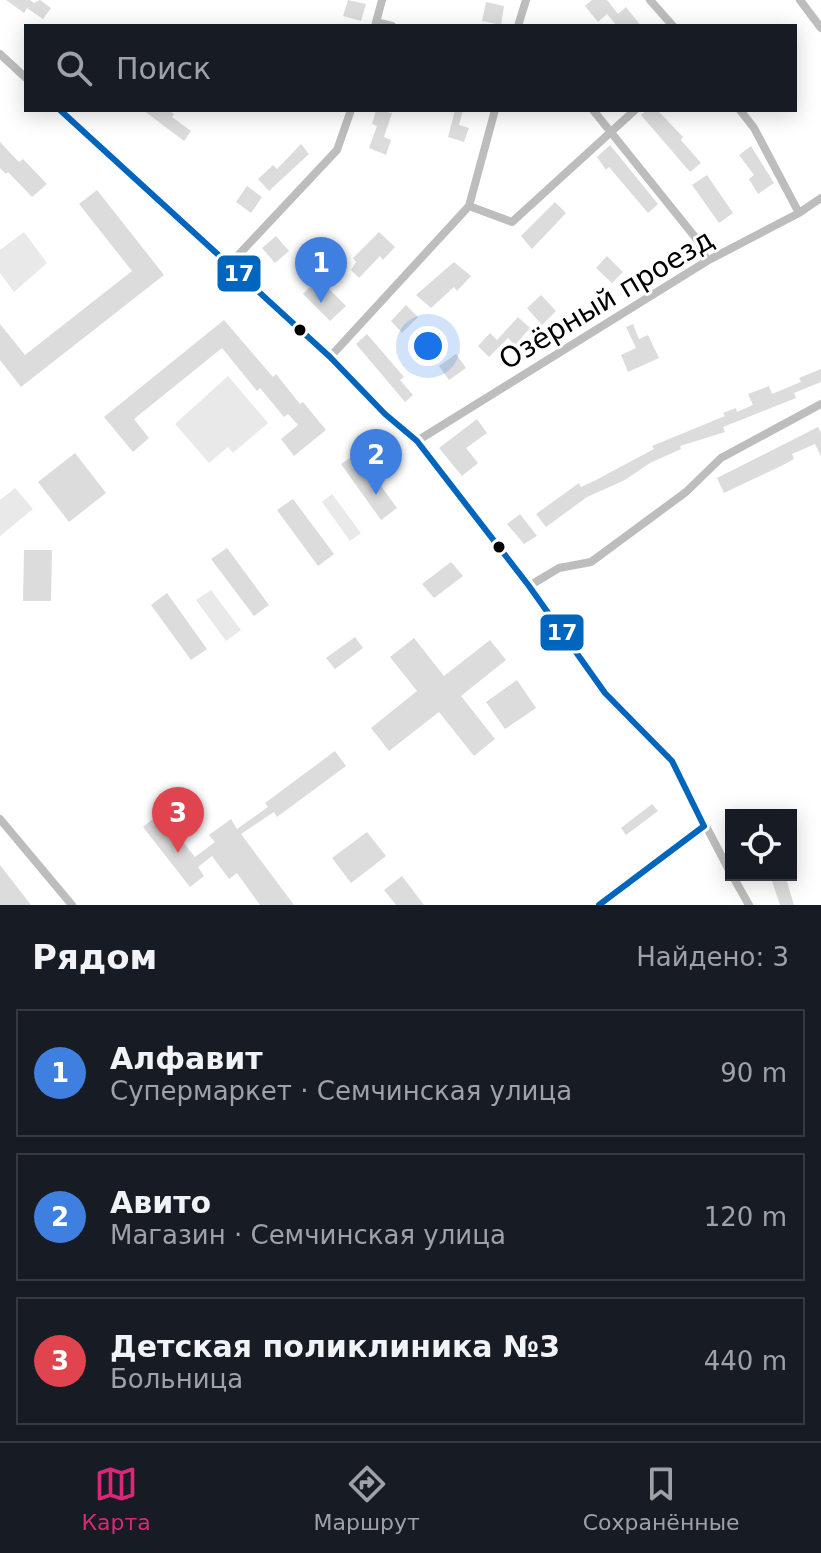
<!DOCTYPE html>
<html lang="ru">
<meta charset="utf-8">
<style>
:root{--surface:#171b24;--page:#20242c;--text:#f1f3f6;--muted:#9ea1a6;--line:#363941;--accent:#db2777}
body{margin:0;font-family:"DejaVu Sans",sans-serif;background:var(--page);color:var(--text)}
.controls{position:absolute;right:24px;bottom:24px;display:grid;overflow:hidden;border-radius:0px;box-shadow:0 4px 20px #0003}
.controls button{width:72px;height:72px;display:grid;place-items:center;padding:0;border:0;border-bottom:2px solid var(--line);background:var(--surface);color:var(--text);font:40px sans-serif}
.you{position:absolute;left:428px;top:346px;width:28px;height:28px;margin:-20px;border:6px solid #fff;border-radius:50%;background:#1a73e8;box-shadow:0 0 0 12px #1a73e833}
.badge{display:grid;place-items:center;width:52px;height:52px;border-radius:50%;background:var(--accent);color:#fff;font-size:26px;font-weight:700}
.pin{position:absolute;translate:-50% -66px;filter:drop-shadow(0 2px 4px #0008)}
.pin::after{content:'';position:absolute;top:42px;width:28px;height:24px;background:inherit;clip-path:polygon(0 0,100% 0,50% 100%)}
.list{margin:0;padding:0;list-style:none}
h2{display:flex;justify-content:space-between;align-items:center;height:104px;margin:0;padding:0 32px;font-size:34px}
h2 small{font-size:26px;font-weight:400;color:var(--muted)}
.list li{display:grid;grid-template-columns:52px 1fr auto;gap:24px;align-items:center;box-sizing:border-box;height:128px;margin:0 16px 16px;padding:0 16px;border:2px solid var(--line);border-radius:0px}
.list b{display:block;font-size:30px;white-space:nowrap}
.list p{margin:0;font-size:26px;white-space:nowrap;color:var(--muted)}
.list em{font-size:26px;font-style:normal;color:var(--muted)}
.icon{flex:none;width:44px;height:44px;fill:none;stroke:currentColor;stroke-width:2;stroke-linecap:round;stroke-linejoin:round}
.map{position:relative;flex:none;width:821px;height:905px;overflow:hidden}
.search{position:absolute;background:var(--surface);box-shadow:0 4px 20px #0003;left:24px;right:24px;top:24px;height:88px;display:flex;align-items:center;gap:20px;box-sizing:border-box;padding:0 28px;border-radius:0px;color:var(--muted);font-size:30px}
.sheet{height:536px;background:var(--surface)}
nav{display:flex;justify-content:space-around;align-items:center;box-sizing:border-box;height:112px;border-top:2px solid var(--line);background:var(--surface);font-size:22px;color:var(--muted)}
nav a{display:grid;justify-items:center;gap:4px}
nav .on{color:var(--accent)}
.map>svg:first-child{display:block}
.green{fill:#e9e9e9}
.building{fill:#dcdcdc}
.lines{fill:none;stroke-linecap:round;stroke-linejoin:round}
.minor{stroke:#bdbdbd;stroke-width:8}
.bus-1-casing{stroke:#fff;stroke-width:12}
.bus-1{stroke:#0065bd;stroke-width:6}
.bus-dot{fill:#000;stroke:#fff;stroke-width:3}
.labels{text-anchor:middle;stroke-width:6;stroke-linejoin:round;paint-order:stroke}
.street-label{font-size:28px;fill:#000;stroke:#fff}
.line-badge{stroke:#fff;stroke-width:3}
.badge-label{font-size:22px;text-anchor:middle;font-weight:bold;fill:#fff}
</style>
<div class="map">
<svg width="821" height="905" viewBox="0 0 821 905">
<rect width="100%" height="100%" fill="#fff"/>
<path class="green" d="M24,232L47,263L14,292L0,273V250Z
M228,376L268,423L233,453L228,447L209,463L175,424Z
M15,488L33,509L0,536V500Z
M332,494L361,533L350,541L322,502Z
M211,590L241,630L226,641L196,600Z"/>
<path class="building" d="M6,0H30L34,3L40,0L51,8L43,19L27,8L24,13Z
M348,0L366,4L361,21L343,16Z
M592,0H607L618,14L626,7L641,26H617L607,14L598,22L585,6Z
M486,2L504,6L501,25L482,21Z
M143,110H168L174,114L172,117L191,131L184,141Z
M376,110L392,113L384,137L391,140L386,155L369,148L377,126L372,124Z
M455,110H463L459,125L469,128L464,142L448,137Z
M647,110H657L664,117L683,137L681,140L701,163L690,172L641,115Z
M0,142L19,162L23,159L47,184L32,197L8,172L6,174L0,168Z
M301,144L309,154L269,191L258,179L273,165L277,169Z
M610,145L658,204L648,213L609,167L606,170L597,157Z
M751,146L774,183L758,194L749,179L754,175L739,155Z
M707,175L733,213L719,223L692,185Z
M247,186L262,197L251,213L236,202Z
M97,190L164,275L21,387L0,360V324L25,355L132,271L79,204Z
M555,202L566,213L532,249L521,236Z
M379,232L395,247L383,260L380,256L359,278L351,270L356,262L353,258Z
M276,236L289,251L275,263L262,248Z
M607,256L623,272L612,283L596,268Z
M454,262L471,276L457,291L454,287L431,308L416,295Z
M318,278L346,306L330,321L303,294Z
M541,295L556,311L542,325L527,308Z
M406,305L418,317L402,333L391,321Z
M518,317L530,328L515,345L508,338L489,357L478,346L490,333L497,340Z
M224,320L273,377L276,374L300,404L303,402L326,430L294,456L281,439L298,425L288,414L284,417L260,388L257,391L222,348L134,419L149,438L133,452L104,417Z
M633,324L639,339L648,335L659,358L628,372L621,355L636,348L626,327Z
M367,334L404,377L400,380L413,395L405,402L356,344Z
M456,354L466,368L449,380L439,366Z
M821,369V382L794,393L796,398L723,427L725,432L680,446L681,449L650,463L625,480L587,497L546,527L536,514L579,483L581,487L596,480L654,449L652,446L725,416L723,413L736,408L737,412L753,405L748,394L769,386L772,394L801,382L799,378Z
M477,419L487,433L466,448L478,463L462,476L439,448Z
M818,427L821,433V456L815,444L792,454L794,459L783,465L724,493L717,478Z
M75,453L106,493L69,522L38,482Z
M357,453L397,508L381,520L341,464Z
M293,499L334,554L318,566L277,510Z
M520,514L537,536L524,544L507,524Z
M227,548L269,605L254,616L211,559Z
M24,550H52L51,601H23Z
M451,562L463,576L434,598L422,584Z
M167,593L207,649L191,660L151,605Z
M355,637L363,648L335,669L326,658Z
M414,638L444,676L490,640L506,660L461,696L495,739L474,756L439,712L389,751L371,728L417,691L390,657Z
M517,680L536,708L505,729L486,702Z
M335,751L346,766L277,817L274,812L241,834L294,905H260L237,873L229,879L212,856L198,867L204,876L190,887L143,827L160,813L195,857L215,842L209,835L231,819L237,829L268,807L265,803Z
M652,804L658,811L626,835L621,828Z
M367,832L386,856L351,883L332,858Z
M0,865L31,905H0Z
M770,875H785L794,905H780Z
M402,876L424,905H396L384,890Z"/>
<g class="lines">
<path class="minor" d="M650,0L673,26
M800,0L821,28
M376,22L392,26
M375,26L382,0
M518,26L526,0
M0,54L26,78
M60,110L228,266L330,357L385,414L417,441L529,586L605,693L672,761L731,874
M593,110L699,242L707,261
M740,110L754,128L799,213
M469,206L512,222L635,110
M228,266L337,150L351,110
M330,357L469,206L495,110
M417,441L707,261L799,213L821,198
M529,586L559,568L591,562L686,492L721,458L821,404
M0,819L72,905
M732,875L749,905
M599,905L704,826"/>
<g class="bus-1-casing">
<path id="bus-1" d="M60,110L330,357L385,414L417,441L529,586L605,693L672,761L704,826
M599,905L704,826"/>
</g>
<use href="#bus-1" class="bus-1"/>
</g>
<g class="bus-dot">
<circle cx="300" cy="330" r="7"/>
<circle cx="499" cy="547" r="7"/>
</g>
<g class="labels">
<g class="street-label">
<text transform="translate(606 299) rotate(-31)" y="10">Озёрный проезд</text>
</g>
</g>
<g class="line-badge">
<rect x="216" y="254" width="46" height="39" rx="8" fill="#0065bd"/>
<rect x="539" y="613" width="46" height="39" rx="8" fill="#0065bd"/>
</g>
<g class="badge-label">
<text x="239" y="281">17</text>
<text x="562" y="640">17</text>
</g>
</svg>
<div class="controls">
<button><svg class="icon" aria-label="locate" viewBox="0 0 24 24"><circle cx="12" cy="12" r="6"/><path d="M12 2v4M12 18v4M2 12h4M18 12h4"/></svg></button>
</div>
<div class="you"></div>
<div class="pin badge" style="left:321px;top:303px;background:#3f7fe0">1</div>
<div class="pin badge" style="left:376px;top:495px;background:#3f7fe0">2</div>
<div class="pin badge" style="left:178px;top:853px;background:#e0444e">3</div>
<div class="search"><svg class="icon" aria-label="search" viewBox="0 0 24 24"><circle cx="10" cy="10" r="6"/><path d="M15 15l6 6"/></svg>Поиск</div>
</div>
<section class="sheet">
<h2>Рядом<small>Найдено: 3</small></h2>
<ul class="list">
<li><span class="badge" style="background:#3f7fe0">1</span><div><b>Алфавит</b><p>Супермаркет · Семчинская улица</p></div><em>90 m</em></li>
<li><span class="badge" style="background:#3f7fe0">2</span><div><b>Авито</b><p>Магазин · Семчинская улица</p></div><em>120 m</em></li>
<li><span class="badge" style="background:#e0444e">3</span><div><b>Детская поликлиника №3</b><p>Больница</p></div><em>440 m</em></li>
</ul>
</section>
<nav>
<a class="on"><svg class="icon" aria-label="map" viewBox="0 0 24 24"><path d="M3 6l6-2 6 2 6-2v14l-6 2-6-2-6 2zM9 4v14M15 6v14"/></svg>Карта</a>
<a><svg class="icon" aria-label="directions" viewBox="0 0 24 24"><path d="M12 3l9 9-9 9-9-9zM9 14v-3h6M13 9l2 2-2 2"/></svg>Маршрут</a>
<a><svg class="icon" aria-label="saved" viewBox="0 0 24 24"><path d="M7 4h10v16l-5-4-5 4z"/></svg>Сохранённые</a>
</nav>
